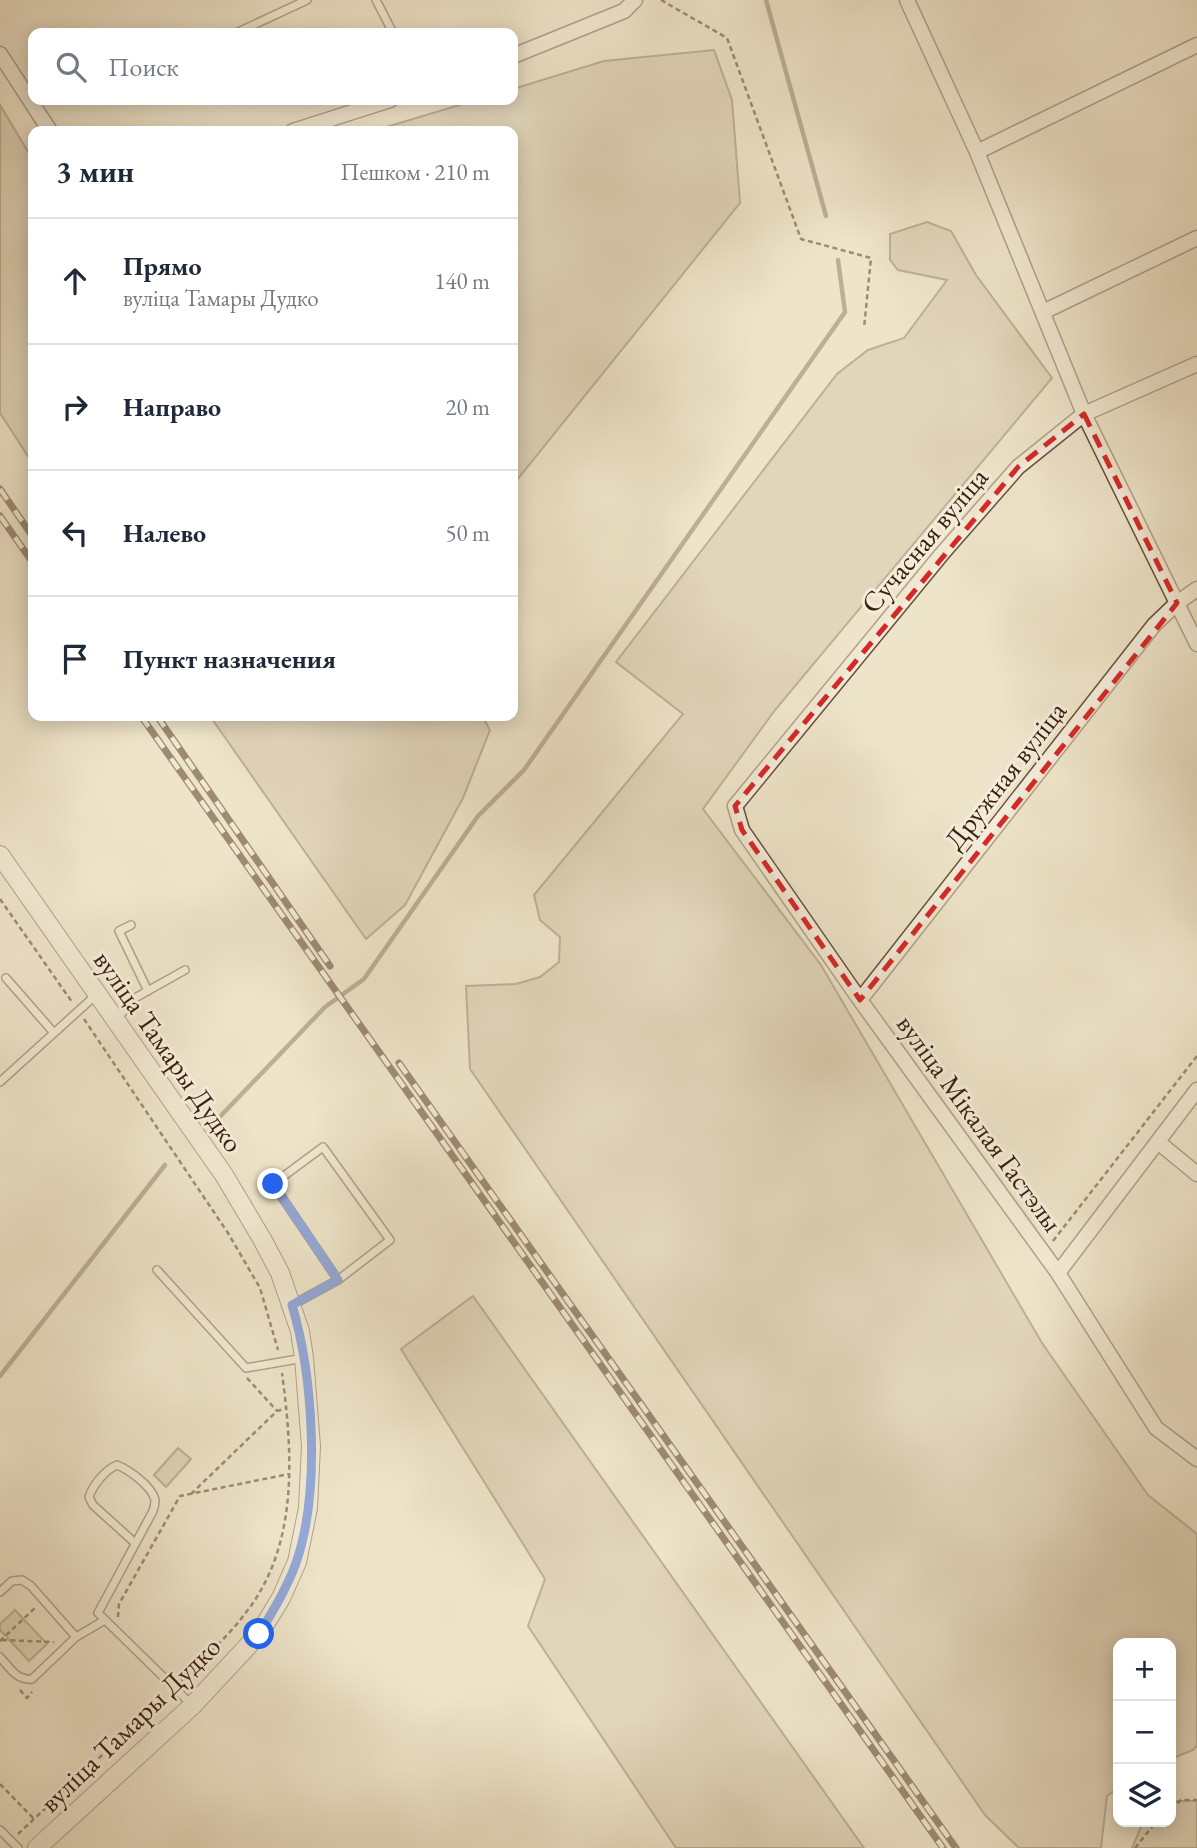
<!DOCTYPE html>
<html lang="ru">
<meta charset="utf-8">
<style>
:root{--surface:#fff;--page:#f6f6f7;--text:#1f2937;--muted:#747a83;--line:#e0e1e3}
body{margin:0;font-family:"EB Garamond",serif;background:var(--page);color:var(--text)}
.controls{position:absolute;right:21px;bottom:21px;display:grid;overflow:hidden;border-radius:14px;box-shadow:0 4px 18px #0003}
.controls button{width:63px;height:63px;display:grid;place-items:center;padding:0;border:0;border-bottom:2px solid var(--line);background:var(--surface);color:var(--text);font:35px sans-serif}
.stop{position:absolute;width:21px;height:21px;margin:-16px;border:5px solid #2563eb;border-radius:50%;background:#fff}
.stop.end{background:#2563eb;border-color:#fff;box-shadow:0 2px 7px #0008}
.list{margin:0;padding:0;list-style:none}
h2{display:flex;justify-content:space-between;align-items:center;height:91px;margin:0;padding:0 28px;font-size:30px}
h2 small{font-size:23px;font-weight:400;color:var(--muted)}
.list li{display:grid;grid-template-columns:46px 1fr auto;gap:21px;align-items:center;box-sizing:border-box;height:126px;padding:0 28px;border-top:2px solid var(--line)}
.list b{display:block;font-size:26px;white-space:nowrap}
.list p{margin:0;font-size:23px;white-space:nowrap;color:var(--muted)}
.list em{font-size:23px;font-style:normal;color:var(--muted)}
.icon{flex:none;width:38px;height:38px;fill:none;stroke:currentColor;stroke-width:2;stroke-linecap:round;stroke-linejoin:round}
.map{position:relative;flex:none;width:1197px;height:1848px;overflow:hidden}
.search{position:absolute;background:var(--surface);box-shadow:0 4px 18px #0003;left:28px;top:28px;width:490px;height:77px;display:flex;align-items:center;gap:18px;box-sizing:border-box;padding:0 24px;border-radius:14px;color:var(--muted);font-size:26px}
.panel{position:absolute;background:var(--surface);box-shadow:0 4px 18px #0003;left:28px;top:126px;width:490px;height:595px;border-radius:14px}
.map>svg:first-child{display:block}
.green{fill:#d0c3a8;stroke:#867158;stroke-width:2}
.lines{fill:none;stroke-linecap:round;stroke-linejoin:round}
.stream{stroke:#826d55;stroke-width:4.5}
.service-casing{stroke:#685039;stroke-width:10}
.minor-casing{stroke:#685039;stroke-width:17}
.tertiary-casing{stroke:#685039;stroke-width:20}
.path{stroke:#3c1f09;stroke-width:2.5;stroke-dasharray:5 3.5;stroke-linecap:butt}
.service{stroke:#f4eddc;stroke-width:7}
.minor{stroke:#f4eddc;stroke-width:14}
.tertiary{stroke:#f4eddc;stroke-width:18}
.rail-casing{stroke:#3c1f09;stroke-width:7}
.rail{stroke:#f4eddc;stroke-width:4.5;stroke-dasharray:13;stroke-linecap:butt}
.route{stroke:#2563eb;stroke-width:9}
.marked{fill:none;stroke:#d62828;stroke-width:5;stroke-dasharray:14 9;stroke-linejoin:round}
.labels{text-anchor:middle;stroke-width:6;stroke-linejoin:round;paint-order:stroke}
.street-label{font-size:28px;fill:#3c1f09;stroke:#f4eddc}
</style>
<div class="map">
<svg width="1197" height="1848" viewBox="0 0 1197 1848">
<rect width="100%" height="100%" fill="#eee4c9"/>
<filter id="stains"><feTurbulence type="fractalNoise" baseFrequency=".00286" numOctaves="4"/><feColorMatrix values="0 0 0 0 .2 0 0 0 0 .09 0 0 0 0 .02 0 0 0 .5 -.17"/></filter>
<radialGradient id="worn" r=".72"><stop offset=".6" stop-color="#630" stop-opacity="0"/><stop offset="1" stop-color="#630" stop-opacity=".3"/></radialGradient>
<path class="green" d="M714,50L732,100L740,203L513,485V131H373L476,100H513V89L604,61Z
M0,105L33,160V464L0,413Z
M927,222L951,231L976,275L1052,378L775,710L703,809L821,965L1042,1343L1148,1495L1197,1534V1746L1193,1750L1171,1759V1643H1118V1788L1107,1796L1101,1848H1019L985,1815L470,1069L466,986L516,984L540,977L559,962L560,937L540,920L534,895L683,714L616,662L837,374L868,350L904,338L947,280L898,270L890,260V234Z
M210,716H482L490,730L463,798L405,905L366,939Z
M473,1296L864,1848H676L528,1626L545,1579L401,1349Z
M178,1448L191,1459L166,1487L154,1475Z
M15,1610L47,1644L29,1661L0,1630V1624Z
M1171,1801H1197V1848H1132L1143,1822H1171Z"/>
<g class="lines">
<path class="stream" d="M766,0L826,216
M212,1125L325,1007L364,979L478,816L524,770L845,312L838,260
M0,1376L165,1165"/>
<g class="service-casing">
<path id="service" d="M376,0L393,33
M236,33L307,0
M131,925L119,931L148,991
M6,978L54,1033
M116,1020L135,998L185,970
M0,1082L97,994
M157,1270L246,1368L304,1358
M292,1305L338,1280L390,1240L323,1147L273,1184L338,1280
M135,1543L93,1505L89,1497C93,1485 105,1470 117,1465C129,1470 152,1486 155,1500C155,1503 154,1508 153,1511L98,1613L192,1705
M0,1592L12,1581L22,1580L31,1586L76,1637
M0,1657C9,1667 17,1681 32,1679L76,1637L105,1620
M0,1830L18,1848"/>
</g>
<g class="minor-casing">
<path id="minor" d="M907,0L977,152L1084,414L1197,644
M0,54L50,131
M513,56L624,11L635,0
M293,131L390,100
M977,152L1197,45
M1043,312L1197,238
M1197,364L1084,414L1018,467L941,555L735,806L742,830L860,1000L1058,1273L1156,1428L1197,1459
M860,1000L1154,625L1177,603L1197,589
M1158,1142L1197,1174
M1058,1273L1197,1090"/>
</g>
<g class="tertiary-casing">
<path id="tertiary" d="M0,855L224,1175L262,1239L280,1273L300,1331L304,1358L311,1446L308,1508L297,1562L281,1598L259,1634L192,1706L37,1848"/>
</g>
<path class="path" d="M661,0L727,38L801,239L871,258L864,328
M0,899L72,1002
M84,1019L228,1233L260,1288L278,1350
M1053,1241L1197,1056
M247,1378L277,1411
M191,1494L277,1411L287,1408
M118,1617L119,1604L180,1496L289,1474
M2,1640L54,1642
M0,1641L36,1607
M181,1681C202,1659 226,1639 244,1615C299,1547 293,1455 282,1373
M20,1690L27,1698L32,1692
M0,1784L34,1819
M1171,1809L1181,1800H1197
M18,1834L166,1695
M1135,1848L1156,1822"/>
<use href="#service" class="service"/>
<use href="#minor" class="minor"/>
<use href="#tertiary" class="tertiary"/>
<g class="rail-casing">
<path id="rail" d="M0,489L33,537
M0,516L33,563
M141,716L943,1848
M157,716L330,966
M399,1063L956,1848"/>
</g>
<use href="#rail" class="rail"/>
</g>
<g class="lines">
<path class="route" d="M259,1634C273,1611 287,1588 296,1563C321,1491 313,1376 292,1305L338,1280L273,1184"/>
</g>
<path d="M0 0H1197V1848H0ZM1084,414L1177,603L860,1000L742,830L735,806L1018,467Z" fill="#eee4c9" fill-opacity=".55" fill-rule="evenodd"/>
<path class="marked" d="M1084,414L1177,603L860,1000L742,830L735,806L1018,467Z"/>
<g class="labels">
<g class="street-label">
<text transform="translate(924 540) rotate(-50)" y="10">Сучасная вуліца</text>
<text transform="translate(1005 775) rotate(-52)" y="10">Дружная вуліца</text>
<text transform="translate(169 1051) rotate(55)" y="10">вуліца Тамары Дудко</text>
<text transform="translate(980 1123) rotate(54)" y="10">вуліца Мікалая Гастэлы</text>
<text transform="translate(130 1724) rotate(-44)" y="10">вуліца Тамары Дудко</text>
</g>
</g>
<rect width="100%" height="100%" filter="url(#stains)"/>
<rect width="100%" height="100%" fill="url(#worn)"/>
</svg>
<div class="controls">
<button>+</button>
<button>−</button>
<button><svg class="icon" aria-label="layers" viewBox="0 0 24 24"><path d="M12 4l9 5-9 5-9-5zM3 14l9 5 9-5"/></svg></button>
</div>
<div class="stop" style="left:259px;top:1634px"></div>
<div class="stop end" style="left:273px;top:1184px"></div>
<div class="search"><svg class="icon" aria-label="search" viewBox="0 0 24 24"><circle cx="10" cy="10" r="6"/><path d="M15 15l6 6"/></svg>Поиск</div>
<section class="panel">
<h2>3 мин<small>Пешком · 210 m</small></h2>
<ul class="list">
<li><svg class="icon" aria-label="ahead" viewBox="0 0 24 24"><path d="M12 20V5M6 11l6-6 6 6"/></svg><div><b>Прямо</b><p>вуліца Тамары Дудко</p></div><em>140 m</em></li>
<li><svg class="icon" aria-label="right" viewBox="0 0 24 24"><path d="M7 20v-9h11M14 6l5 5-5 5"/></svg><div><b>Направо</b></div><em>20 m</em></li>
<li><svg class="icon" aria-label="left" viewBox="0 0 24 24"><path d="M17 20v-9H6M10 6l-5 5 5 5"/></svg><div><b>Налево</b></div><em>50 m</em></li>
<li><svg class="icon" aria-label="arrive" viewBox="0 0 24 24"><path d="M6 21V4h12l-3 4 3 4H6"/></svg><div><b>Пункт назначения</b></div></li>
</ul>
</section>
</div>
